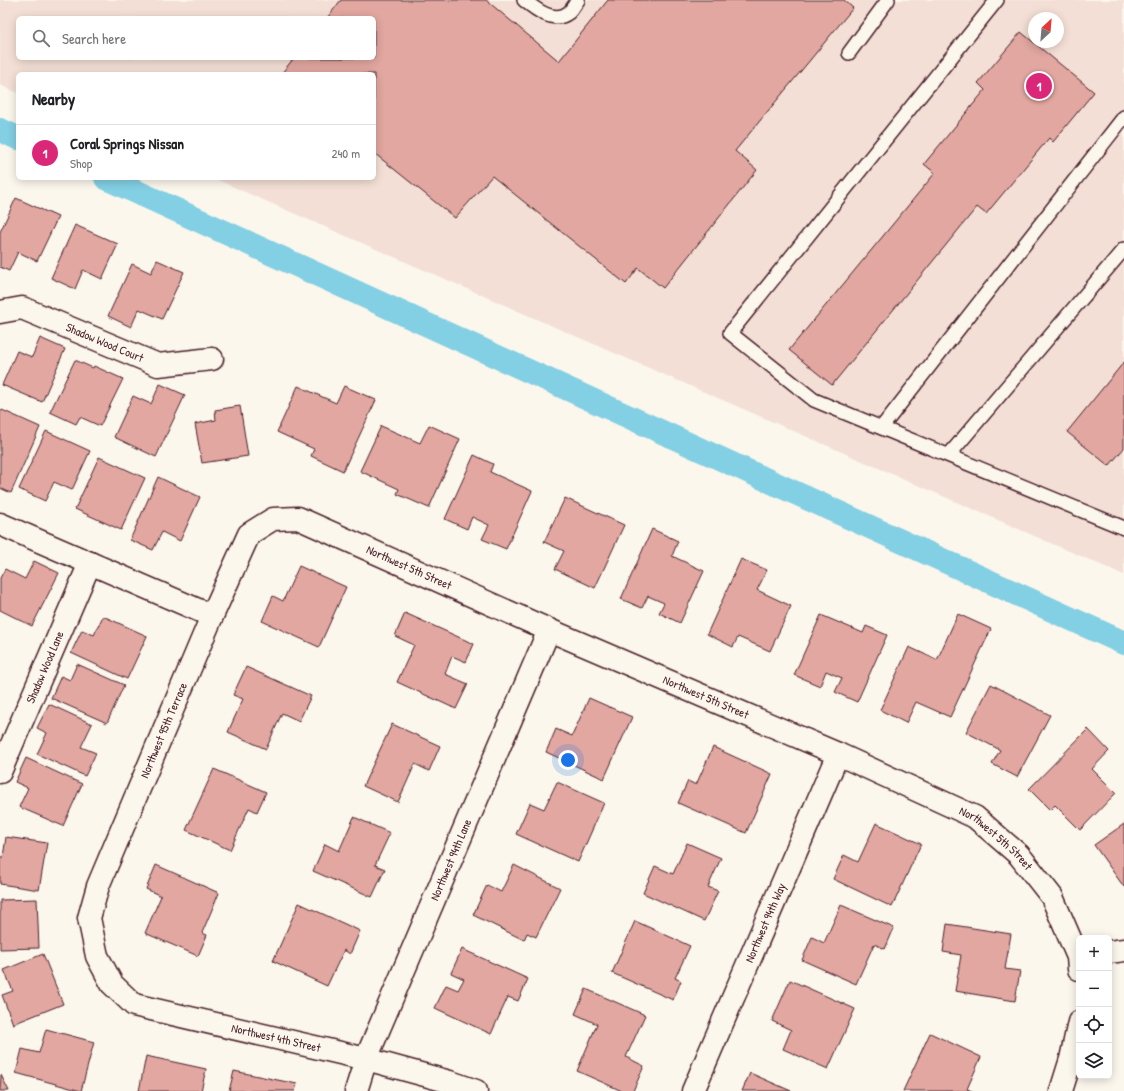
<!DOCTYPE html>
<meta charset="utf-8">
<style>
:root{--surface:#fff;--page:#f2f2f2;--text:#202124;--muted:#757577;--line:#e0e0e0;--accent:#db2777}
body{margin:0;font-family:"Patrick Hand",sans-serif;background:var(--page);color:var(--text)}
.controls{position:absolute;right:12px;bottom:12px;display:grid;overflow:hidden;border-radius:6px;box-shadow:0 2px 10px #0003}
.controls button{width:36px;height:36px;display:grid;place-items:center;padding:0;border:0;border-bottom:1px solid var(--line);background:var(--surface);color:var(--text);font:20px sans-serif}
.compass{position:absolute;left:1028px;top:12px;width:36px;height:36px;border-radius:50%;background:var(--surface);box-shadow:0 2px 10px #0003;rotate:26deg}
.you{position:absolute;left:568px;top:760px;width:14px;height:14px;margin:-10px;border:3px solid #fff;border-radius:50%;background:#1a73e8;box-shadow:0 0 0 6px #1a73e833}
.badge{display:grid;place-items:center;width:26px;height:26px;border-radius:50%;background:var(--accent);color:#fff;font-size:13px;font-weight:700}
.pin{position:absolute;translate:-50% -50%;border:2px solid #fff;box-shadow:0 1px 4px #0006}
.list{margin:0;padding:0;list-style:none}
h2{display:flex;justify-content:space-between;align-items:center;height:52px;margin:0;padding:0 16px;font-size:17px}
h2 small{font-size:13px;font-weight:400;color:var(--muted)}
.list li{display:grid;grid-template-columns:26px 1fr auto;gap:12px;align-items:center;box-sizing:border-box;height:56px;padding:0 16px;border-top:1px solid var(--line)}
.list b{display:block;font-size:15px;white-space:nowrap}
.list p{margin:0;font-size:13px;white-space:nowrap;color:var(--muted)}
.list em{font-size:13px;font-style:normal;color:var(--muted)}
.icon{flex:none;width:22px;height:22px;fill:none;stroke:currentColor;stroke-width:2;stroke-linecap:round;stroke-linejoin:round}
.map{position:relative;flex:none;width:1124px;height:1091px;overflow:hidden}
.search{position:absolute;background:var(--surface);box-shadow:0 2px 10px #0003;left:16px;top:16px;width:360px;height:44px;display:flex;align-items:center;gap:10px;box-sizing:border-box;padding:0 14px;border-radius:6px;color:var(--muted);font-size:15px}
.panel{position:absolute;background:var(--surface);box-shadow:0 2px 10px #0003;left:16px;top:72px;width:360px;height:108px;border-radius:6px}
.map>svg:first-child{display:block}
.built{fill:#f3dfd5;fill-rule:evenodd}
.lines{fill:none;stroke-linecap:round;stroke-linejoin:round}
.canal{stroke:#83cfe3;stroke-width:24}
.building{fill:#e1a7a0;stroke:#4a1f2b}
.lane-casing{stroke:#4a1f2b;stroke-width:16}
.street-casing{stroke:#4a1f2b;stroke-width:25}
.lane{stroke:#fbf7ec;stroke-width:13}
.street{stroke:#fbf7ec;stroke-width:22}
.labels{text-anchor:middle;stroke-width:3.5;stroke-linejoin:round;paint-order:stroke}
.street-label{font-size:12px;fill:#4a1f2b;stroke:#fbf7ec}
</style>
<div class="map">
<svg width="1124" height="1091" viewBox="0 0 1124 1091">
<rect width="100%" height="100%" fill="#fbf7ec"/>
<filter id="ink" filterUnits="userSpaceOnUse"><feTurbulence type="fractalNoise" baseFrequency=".025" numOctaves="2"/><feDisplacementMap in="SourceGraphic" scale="8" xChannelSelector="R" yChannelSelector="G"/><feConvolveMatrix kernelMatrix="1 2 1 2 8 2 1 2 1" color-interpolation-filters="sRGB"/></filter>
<g filter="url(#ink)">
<path class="built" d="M0,0H1124V575L213,178H374V74H18V93L0,85ZM18,18H374V58H18ZM1034,18H1058V42H1034Z"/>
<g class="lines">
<path class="canal" d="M0,130L18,138
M106,178L1124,643"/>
</g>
<path class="building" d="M341,0H486L559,61L608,0H844L853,8L735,151L757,170L663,288L638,268L626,284L492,176L455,218L374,153V74H281L294,58H374V18H327Z
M1021,32L1094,92L1053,142L1049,138L986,214L977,207L832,385L789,350L935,173L924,164L985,90L978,83Z
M16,198L58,217L37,261L18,252L9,271L0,267V232Z
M75,225L118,244L102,279L83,270L75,289L51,278Z
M157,260L184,272L162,319L139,309L131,327L108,316L132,264L151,273Z
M40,338L65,349L42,402L2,385L17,351L32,357Z
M75,360L93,368L94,366L123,379L100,426L80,417L76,424L50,412Z
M1124,362V448L1109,466L1067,432Z
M160,384L185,395L156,457L114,437L133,396L151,404Z
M298,386L336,403L344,386L376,400L343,471L311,456L314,449L277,432Z
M240,406L248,456L202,463L195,424L216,420L215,410Z
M2,410L40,427L11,493L0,488V413Z
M429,425L460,439L429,508L397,494L399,489L360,471L381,426L420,443Z
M46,431L90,451L72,490L54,482L45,501L19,489Z
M474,455L493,464L490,472L532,491L506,549L482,539L489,525L472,517L467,529L445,519Z
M99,457L145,478L121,530L75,509Z
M158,477L200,497L180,541L162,532L153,550L130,540Z
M565,498L624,525L595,588L555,569L564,551L544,542Z
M652,529L678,541L672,556L704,571L680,623L659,613L664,603L648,596L642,608L621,599Z
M741,559L767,570L757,590L791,606L770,651L738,637L733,647L707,634Z
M34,561L59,573L32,626L0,610V578L5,569L25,579Z
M299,566L346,587L319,647L262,621L273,596L283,601Z
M405,613L474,644L466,662L452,656L445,674L468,684L456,709L397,682L414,645L395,636Z
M958,614L991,629L950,717L916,702L906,723L880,710L909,647L937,660Z
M821,615L863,633L866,626L887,635L857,702L835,692L842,678L826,671L820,686L794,675Z
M103,616L147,636L127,679L71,653L82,630L94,635Z
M77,664L124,685L107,723L51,698L61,676L70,680Z
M246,667L311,696L299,721L282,713L266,749L228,732L243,699L233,695Z
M991,684L1050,715L1017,777L992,764L1000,750L966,732Z
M589,698L632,717L604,779L546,752L556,729L572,736Z
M49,704L92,724L81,747L96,753L85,776L37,754L47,733L37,728Z
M392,724L440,746L429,771L415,764L398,802L363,786Z
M1088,729L1109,751L1092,769L1116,793L1080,830L1055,805L1050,810L1029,789Z
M713,747L772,774L746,833L678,803L688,781L696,785Z
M26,758L82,784L63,826L19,807L28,788L15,782Z
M214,769L266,792L257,812L249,808L230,850L186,830Z
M557,782L604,803L578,862L516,834L530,803L544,809Z
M354,817L390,833L375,865L385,869L372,897L313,871L325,844L339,851Z
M876,823L921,844L892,907L833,879L844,855L858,862Z
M1124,824V887L1094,845Z
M6,837L47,843L39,890L0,884V857H3Z
M687,843L721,858L708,887L718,891L704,921L643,893L655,866L673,874Z
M156,865L219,893L202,933L207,935L198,956L145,933L161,896L146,889Z
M514,865L560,888L536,937L527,933L524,940L473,915L487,885L501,892Z
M37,899L39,948L0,949V900Z
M299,903L360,931L350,954L344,950L327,986L273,961Z
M841,905L894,928L885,949L874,944L856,984L802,960L812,937L824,943Z
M635,921L690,946L675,978L681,981L673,1000L612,973Z
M947,924L1011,934L1005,969L1020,971L1015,1001L955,991L961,955L943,952Z
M462,949L528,979L518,1001L508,997L491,1034L435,1008L446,985L458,990L464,979L451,973Z
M43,954L63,1004L13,1024L2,995L13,991L4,970Z
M790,980L855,1009L828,1069L783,1049L791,1030L772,1021Z
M586,989L645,1015L626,1057L644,1066L633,1091H622L577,1071L597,1024L575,1014Z
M46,1029L94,1042L81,1091L16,1073L22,1049L39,1053Z
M930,1033L981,1057L967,1089L972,1091H903Z
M146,1056L206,1069L201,1091H139Z
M234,1071L297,1084L295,1091H229Z
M750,1073L791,1091H742Z
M1,1075L9,1091H0Z"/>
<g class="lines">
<g class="lane-casing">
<path id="lane" d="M524,0C535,9 554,24 568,13C572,10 575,4 578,0
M997,0L730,333L814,400L1124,528
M849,53L888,0
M882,427L1124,117
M949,455L1124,249"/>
</g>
<g class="street-casing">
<g id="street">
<path id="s1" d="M0,312L22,308L158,365L212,359"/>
<path d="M0,524L212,616"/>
<path id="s2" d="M0,772L90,563"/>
<path d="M1109,952L1124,950"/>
<path id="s3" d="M356,1091L366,1059L549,630"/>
<path id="s4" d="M476,1091L450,1082L366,1059L134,1005L112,984L97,956L89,918L98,886L212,616L249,534L273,519L298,518L549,630L838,754L975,817L1019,855L1052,897L1078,957L1079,969"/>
<path id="s5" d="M693,1091L838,754"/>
<path d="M1061,1091L1071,1059L1079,1022"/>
</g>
</g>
<use href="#lane" class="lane"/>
<use href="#street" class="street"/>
</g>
</g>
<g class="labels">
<g class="street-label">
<text dy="4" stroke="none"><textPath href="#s1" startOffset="112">Shadow Wood Court</textPath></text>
<text dy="4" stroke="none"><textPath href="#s4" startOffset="1045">Northwest 5th Street</textPath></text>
<text dy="4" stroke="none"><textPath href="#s2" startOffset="114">Shadow Wood Lane</textPath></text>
<text dy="4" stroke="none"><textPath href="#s4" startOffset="1369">Northwest 5th Street</textPath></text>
<text dy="4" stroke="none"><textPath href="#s4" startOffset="656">Northwest 95th Terrace</textPath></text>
<text dy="4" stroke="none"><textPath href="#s4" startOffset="1693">Northwest 5th Street</textPath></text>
<text dy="4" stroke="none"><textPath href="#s3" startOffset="250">Northwest 94th Lane</textPath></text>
<text dy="4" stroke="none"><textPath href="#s5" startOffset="183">Northwest 94th Way</textPath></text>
<text transform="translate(276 1038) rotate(13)" y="4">Northwest 4th Street</text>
</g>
</g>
</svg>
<div class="controls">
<button>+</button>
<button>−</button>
<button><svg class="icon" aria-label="locate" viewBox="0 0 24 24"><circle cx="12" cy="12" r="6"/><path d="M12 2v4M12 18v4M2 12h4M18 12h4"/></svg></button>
<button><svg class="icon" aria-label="layers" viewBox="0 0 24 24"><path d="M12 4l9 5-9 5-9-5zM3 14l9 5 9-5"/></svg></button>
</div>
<svg class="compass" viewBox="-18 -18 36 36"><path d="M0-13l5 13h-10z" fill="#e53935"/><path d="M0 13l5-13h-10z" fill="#757577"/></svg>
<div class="you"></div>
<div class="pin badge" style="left:1039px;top:86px">1</div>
<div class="search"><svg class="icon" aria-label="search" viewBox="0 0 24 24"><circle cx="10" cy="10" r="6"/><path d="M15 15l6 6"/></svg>Search here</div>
<section class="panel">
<h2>Nearby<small></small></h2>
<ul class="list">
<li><span class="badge">1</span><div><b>Coral Springs Nissan</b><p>Shop</p></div><em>240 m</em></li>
</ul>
</section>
</div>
